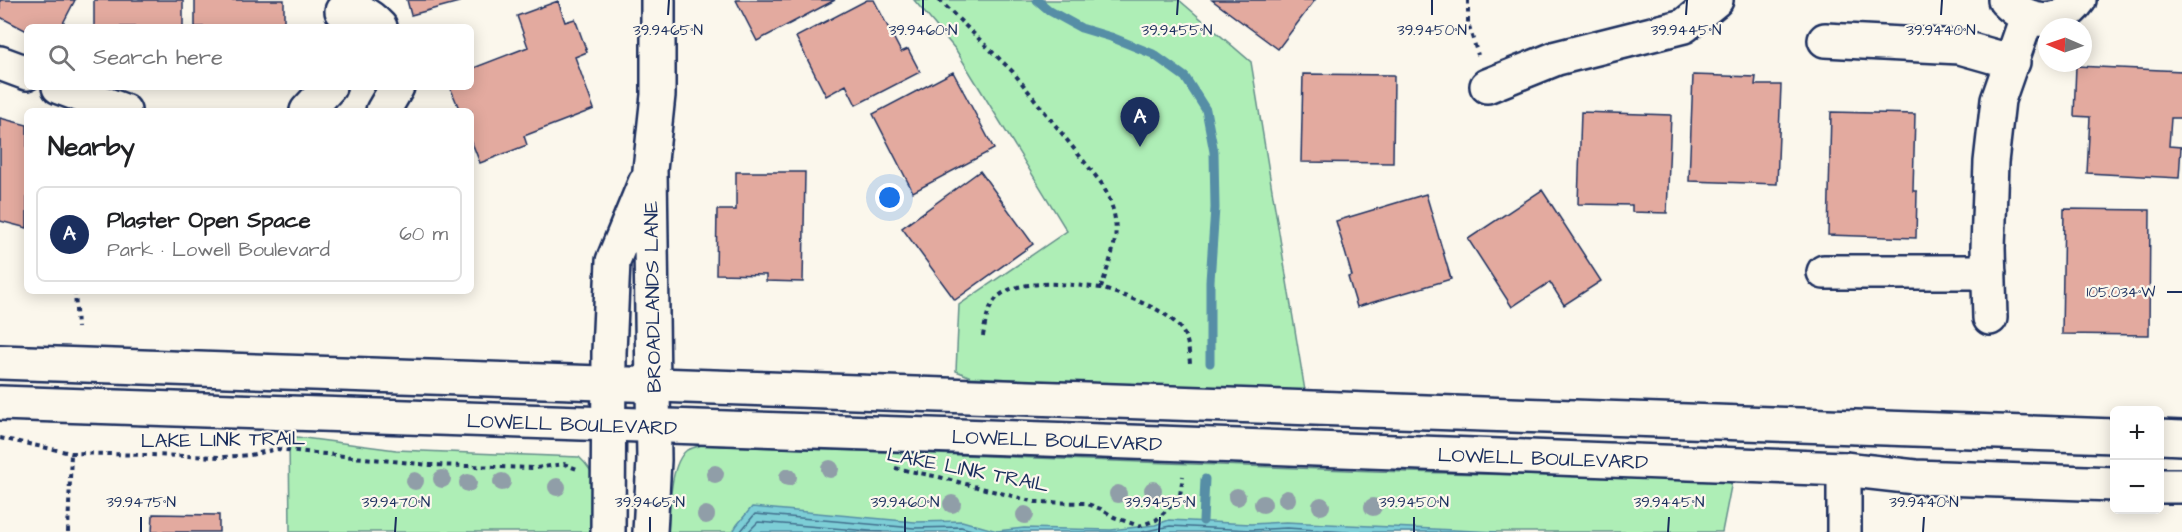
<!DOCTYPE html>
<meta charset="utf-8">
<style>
:root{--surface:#fff;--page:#f2f2f2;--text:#202124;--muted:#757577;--line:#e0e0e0;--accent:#1b2f5e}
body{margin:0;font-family:"Architects Daughter",sans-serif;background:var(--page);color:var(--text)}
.controls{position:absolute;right:18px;bottom:18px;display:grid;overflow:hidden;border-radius:9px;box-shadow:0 3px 15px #0003}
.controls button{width:54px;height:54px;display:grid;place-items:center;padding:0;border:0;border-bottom:2px solid var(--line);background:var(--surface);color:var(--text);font:30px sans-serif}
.compass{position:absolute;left:2038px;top:18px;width:54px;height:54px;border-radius:50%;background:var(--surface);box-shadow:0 3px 15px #0003;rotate:272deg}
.you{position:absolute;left:890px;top:198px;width:21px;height:21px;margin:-15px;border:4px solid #fff;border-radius:50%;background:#1a73e8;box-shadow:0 0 0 9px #1a73e833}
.badge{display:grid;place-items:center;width:39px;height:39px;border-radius:50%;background:var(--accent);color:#fff;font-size:20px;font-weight:700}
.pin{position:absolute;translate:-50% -50px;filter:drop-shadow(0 2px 3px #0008)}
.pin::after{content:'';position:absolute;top:32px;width:21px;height:18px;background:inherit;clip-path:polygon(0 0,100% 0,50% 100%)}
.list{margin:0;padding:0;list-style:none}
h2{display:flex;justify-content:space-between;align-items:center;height:78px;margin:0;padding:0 24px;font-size:26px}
h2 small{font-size:20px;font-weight:400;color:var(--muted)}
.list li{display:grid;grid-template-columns:39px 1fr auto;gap:18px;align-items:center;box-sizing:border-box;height:96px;margin:0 12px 12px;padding:0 12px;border:2px solid var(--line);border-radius:9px}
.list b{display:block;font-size:22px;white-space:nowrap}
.list p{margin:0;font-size:20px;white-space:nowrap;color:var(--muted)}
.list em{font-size:20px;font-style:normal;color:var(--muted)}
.icon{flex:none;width:33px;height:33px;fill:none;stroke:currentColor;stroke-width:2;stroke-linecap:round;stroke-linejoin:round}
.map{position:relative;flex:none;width:2182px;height:532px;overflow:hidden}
.search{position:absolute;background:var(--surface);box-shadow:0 3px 15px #0003;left:24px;top:24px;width:450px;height:66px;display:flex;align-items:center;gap:15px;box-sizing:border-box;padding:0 21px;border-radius:9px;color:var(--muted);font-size:22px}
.panel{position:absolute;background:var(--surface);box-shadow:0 3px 15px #0003;left:24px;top:108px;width:450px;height:186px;border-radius:9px}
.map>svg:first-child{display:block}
.green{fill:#aeeeb6;stroke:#648e8a;stroke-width:1.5}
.water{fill:#7dced6;stroke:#568ea6;stroke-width:1.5}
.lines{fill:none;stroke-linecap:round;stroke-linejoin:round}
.shore{stroke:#426f8e;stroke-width:1.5}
.stream{stroke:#568ea6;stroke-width:9}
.building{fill:#e3aa9f;stroke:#1b2f5e;stroke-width:1.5}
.minor-casing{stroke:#1b2f5e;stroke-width:38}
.major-casing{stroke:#1b2f5e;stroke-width:38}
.path{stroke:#1b2f5e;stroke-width:4;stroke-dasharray:4.5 4.5;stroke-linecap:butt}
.minor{stroke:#fbf7ec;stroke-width:33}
.major{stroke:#fbf7ec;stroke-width:33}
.tree{fill:#909ea8}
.ticks{fill:none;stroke:#1b2f5e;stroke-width:2}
.labels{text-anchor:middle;stroke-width:4.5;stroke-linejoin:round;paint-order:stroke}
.street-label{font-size:20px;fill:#1b2f5e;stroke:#fbf7ec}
.ticks-label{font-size:15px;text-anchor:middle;fill:#1b2f5e;stroke:#fbf7ec;stroke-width:4.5;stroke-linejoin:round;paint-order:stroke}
</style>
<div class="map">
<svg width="2182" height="532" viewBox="0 0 2182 532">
<rect width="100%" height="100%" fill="#fbf7ec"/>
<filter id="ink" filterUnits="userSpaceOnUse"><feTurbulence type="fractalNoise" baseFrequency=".0167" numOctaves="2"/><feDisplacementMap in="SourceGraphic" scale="12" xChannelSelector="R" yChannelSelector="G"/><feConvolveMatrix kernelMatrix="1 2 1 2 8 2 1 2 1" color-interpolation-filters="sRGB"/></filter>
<g filter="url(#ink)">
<path class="green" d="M914,0H1179L1251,62L1305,391L1160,387L971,377L956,371L959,305L1067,231L956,50Z
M289,436L396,450L579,457C603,478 597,503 598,532H290Z
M701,445L1374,471L1732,481L1722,532H668C670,511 669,464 687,450C691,448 697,447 701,445Z"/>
<path class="water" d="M752,507L915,522L962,521L997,531L1024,528L1111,530L1155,525L1169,520L1251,524L1286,522L1496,532H733L737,525Z"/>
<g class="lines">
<path class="shore" d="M740,532L755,514L914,528L961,527L979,532
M748,532L758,522L882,532
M1142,532L1170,526L1251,530L1287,528L1347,532"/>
<path class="stream" d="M1037,0L1050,11L1081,28L1111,37L1153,54L1185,77L1206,110L1214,152L1215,208L1210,281V363
M1203,521L1205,479"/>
</g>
<path class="building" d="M0,0H75L61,27H27V31L0,17Z
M94,0H183V27H94Z
M195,0H284V27H195Z
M407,0H458L459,2L411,15Z
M736,0H835L757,41Z
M867,0H874L901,52L908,49L920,72L856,105L846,85L826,96L796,37Z
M1212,0H1315L1278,49Z
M558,1L565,22L575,19L587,52L575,57L594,109L524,136L527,145L480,163L471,140V111H460L450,87H471V69L528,47L517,16Z
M2076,66L2182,71V118H2171L2169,146L2181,147L2179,178L2087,173L2090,117L2074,116Z
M953,72L994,149L913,192L873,114Z
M1303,74L1394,75L1393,163L1301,162Z
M1693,75L1756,77L1755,85H1781L1777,184L1689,181Z
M1581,112L1671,115L1667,213L1632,212V205L1578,204Z
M1831,112L1915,114L1913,191H1917L1916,238L1828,235Z
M0,118L27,125V228L0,221Z
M980,171L1033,244L955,300L902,228Z
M736,172H805L803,282L766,281V275L716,274L717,210H736Z
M1542,190L1601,281L1564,305L1550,282L1512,307L1468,239Z
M1426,194L1451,279L1357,307L1348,277L1352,276L1336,221Z
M2064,209L2150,210L2149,335L2062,334Z
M153,514L219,515V532H152Z"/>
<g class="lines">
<g class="minor-casing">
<path id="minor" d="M2005,0C2027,23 2059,29 2079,0
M342,11C361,11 367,13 380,27
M1825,40L1960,47L2013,62
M0,63L27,73
M1487,86L1557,58L1684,26L1716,0
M59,87L124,111
M307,111L329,87
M383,111L397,87
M1824,272H1989
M1990,318L1988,248L1991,162L1998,100L2027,17
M608,532L609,352L613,261L645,183
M650,532L654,460L650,170L658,95V0
M1844,532V469"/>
</g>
<g class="major-casing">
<path id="major" d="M0,362L2114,436
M0,403L1159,443L1844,469L1915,477L2114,484
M2160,437L2182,438
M2160,486H2182"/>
</g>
<path class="path" d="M939,0L1013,72L1102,184C1125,226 1115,245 1101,288C1126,297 1173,309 1185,336C1189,344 1189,354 1190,363
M1468,0V24L1478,55
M75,291L77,328
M983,336C985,324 987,310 995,300C1014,276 1074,285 1101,288
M0,438L71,453L223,457L250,455L277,449L430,465L536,468L564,464L577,469
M895,468L939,477L1035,502L1085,503L1101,509L1114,517L1139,526L1156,520L1169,508L1180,495L1183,476
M68,532L71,453"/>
<use href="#minor" class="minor"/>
<use href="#major" class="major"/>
</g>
<g class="tree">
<circle cx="830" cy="469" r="9"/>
<circle cx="715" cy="474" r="9"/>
<circle cx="788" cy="477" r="9"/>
<circle cx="442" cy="479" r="9"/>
<circle cx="415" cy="481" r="9"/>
<circle cx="502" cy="482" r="9"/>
<circle cx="468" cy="483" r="9"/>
<circle cx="557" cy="487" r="9"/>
<circle cx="1153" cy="490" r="9"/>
<circle cx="1118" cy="494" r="9"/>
<circle cx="1237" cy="497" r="9"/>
<circle cx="1287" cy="499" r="9"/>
<circle cx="952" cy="504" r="9"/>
<circle cx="1263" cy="504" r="9"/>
<circle cx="1321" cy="506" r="9"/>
<circle cx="1373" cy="507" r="9"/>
<circle cx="706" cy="515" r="9"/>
<circle cx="1025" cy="515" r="9"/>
</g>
</g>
<path class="ticks" d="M668,15L669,0M923,15V0M1177,15L1178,0M1432,15V0M1686,15L1687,0M1941,15L1942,0M2167,292H2182M141,532V517M395,532L396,517M650,532V517M905,532V517M1159,532L1160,517M1414,532V517M1668,532L1669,517M1923,532L1924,517"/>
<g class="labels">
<g class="street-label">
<text transform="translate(652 297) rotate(-91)" y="7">BROADLANDS LANE</text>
<text transform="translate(572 424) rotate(2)" y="7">LOWELL BOULEVARD</text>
<text transform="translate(223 439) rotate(-1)" y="7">LAKE LINK TRAIL</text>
<text transform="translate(1057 440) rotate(2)" y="7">LOWELL BOULEVARD</text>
<text transform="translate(1543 458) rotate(2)" y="7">LOWELL BOULEVARD</text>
<text transform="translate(968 469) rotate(11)" y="7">LAKE LINK TRAIL</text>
</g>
</g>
<g class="ticks-label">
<text x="668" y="35">39.9465°N</text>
<text x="923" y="35">39.9460°N</text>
<text x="1177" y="35">39.9455°N</text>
<text x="1432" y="35">39.9450°N</text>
<text x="1686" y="35">39.9445°N</text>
<text x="1941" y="35">39.9440°N</text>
<text x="2121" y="297">105.034°W</text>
<text x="141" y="507">39.9475°N</text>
<text x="396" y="507">39.9470°N</text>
<text x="650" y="507">39.9465°N</text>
<text x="905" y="507">39.9460°N</text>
<text x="1160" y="507">39.9455°N</text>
<text x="1414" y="507">39.9450°N</text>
<text x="1669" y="507">39.9445°N</text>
<text x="1924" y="507">39.9440°N</text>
</g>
</svg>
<div class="controls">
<button>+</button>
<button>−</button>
</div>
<svg class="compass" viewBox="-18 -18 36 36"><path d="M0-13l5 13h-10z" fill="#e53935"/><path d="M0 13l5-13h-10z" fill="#757577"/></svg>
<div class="you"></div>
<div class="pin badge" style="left:1140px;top:147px">A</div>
<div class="search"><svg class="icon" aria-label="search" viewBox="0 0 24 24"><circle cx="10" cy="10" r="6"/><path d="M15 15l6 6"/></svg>Search here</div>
<section class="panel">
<h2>Nearby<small></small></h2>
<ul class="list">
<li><span class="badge">A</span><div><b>Plaster Open Space</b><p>Park · Lowell Boulevard</p></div><em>60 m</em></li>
</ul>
</section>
</div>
